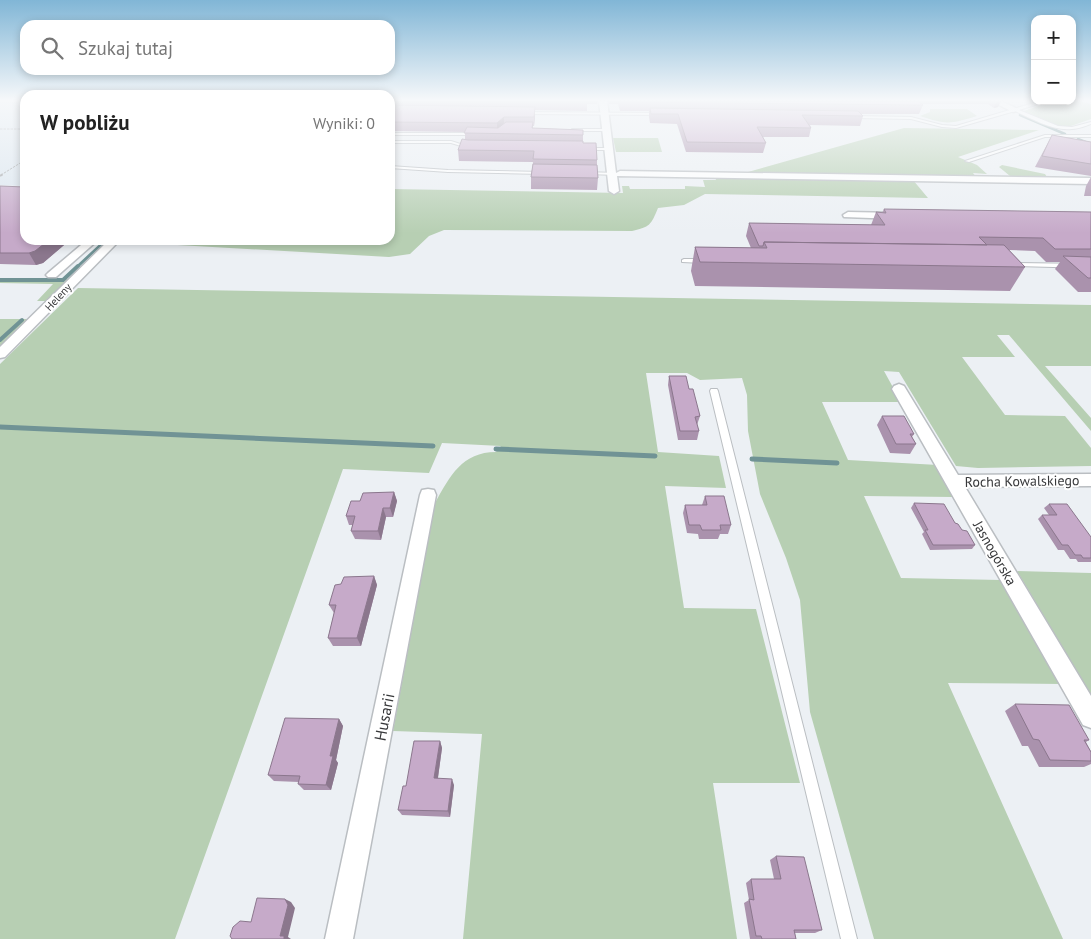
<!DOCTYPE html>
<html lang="pl">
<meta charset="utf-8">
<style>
:root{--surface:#fff;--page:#f2f2f2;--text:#222;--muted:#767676;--line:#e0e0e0}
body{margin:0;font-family:"PT Sans",sans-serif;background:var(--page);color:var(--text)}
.controls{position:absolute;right:15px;top:15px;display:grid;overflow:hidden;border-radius:10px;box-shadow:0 2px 8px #0003}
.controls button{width:45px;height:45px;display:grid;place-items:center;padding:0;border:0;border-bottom:1px solid var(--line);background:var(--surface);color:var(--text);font:25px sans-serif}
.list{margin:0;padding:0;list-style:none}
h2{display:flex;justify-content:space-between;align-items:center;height:65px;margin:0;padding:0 20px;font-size:21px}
h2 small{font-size:16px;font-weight:400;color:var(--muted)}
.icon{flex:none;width:28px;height:28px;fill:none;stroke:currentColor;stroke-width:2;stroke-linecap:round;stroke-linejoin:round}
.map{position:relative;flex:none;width:1091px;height:939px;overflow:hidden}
.search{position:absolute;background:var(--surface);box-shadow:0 2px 8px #0003;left:20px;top:20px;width:375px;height:55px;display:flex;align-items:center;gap:12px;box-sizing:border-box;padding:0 18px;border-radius:15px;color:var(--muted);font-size:19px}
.panel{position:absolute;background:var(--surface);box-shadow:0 2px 8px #0003;left:20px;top:90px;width:375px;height:155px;border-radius:15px}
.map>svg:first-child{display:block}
.built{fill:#dbe6ef}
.green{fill:#b7cfb3}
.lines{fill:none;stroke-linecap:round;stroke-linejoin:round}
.stream-far3{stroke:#709395;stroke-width:2.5}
.stream-far2{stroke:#709395;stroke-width:3}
.stream-far1{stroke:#709395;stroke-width:4}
.stream{stroke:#709395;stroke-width:5}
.lane-casing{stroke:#babec2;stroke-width:2}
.street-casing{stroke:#babec2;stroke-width:3}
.path-far1{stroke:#a3a6a9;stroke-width:1;stroke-dasharray:2.5 1;stroke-linecap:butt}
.path{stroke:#a3a6a9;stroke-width:2;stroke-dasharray:3 1;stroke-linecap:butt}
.lane{fill:#fff;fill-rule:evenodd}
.street{fill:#fff;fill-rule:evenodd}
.wall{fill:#aa92ad}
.shaded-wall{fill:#8b778d}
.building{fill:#c6aac9;stroke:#8b778d}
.labels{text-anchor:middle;stroke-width:4;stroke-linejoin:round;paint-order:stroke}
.far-street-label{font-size:11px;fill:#37383a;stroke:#fff}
.street-label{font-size:14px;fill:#37383a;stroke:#fff}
.near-street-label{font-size:16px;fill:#37383a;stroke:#fff}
</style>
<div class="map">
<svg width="1091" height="939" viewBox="0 0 1091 939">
<rect width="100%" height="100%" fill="#ecf0f4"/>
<path class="built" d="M0,101H25V186L0,185Z"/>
<path class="green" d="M1053,101H1079L1091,104V119L1071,126H1059L1024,111Z
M930,109H967L977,116C950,124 947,125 920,116L930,112Z
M904,128L1039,130L958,157L977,165L987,174L973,173L976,177L748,172Z
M613,138H658L662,152H616Z
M1002,165L1045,174L1047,177L1010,176L999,167Z
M715,177L913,180L928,198L705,194L684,205L658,208C651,225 650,227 632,231L444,230L429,236L410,254L389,257L125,242L127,240H390V189L623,193L622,186H629L630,189H685V186L705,187L703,180H716Z
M0,278L69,279L46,301H37L53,284L0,283Z
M78,288L1091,305V366H1045L1091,418V431L1009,335H997L1015,357H962L1005,415L1065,416L1091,448V466L978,468L956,466L899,372L884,371L901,402H822L848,460L938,465L953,497L864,496L901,578L1001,580L1062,684L948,683L1063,939H874L810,712L800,600L786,558L760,494L748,431L747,395L742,378L700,380L687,373H646L658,452L719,456L726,488L665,486L684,608L756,609L800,783H713L737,939H463L482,734L393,731L435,503C450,476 462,452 496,452L501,446L442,443L429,473L343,469L175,939H0V364Z
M0,319H32L0,349Z
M1017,571L1091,573V695Z"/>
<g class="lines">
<path class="stream-far3" d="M1020,115L1065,134
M1078,139L1091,144"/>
<path class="stream-far2" d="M77,267L106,240"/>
<path class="stream-far1" d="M0,280H63L78,266
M0,340L22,320"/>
<path class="stream" d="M0,427L433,446
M496,449L655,456
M752,459L837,463"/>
<g class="lane-casing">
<path id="lane" d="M1040,101H1048L1019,110L1058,126L1072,127L1091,122V124C1085,126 1078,129 1072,129C1052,131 1033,119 1015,111L956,128L942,127L911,119L853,118L851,117L853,116L911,117L942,125L956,126Z
M524,112L660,113L662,114L660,115L525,114Z
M572,129H607L609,130L607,131H571Z
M390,133H475L477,134L475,135H390Z
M1045,135H1091V137H1045L969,162L965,161Z
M390,141H451L473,148L471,149L451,143H390Z
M584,148H609L611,149L609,150H582Z
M390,166L448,170L543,172L545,173L543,174L448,172L390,168Z
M584,172L618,173L620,174L618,175L586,174H584Z
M684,259H703L706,261L703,263L682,262V260Z
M1014,263L1091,264V268L1012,266V264Z
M711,389H717L718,391L857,939H841L710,391Z"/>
</g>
<g class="street-casing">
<path id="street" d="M599,101H607L616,173L620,171L1091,178V184L617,176L619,191L614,194L609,191Z
M991,101H1001L1020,110L1013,112Z
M848,212L898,213L903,216L898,219L844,217L843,215Z
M87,240H98L56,277H48L46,275L48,273Z
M109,240H120L5,357L0,358V347Z
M899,384L904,386L958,475L1091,474V486L965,487L1091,696V728L1083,725L892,389L894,386Z
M428,489L434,490L436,495L353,939H325L420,495L422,490Z"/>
</g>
<path class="path-far1" d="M0,129H25
M1,175L25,160"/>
<path class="path" d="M0,176L3,174"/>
<use href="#lane" class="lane"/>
<use href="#street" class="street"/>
</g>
<path class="wall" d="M390,101H598L597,104H587V111L535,110V116L534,126H533V128L583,130V143L597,160V165L598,178L597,190L531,189V177L533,162L459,161L458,150L465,139V132L390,131Z
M608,101H1001L998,107L994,108L988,104H920L923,105L919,114H861L863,116L860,126L810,125L811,128L809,137H763L766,143L763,153L686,152L677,124L650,123L649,117V111H620L618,104H609Z
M1052,135L1091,142V176L1035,167Z
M1091,177V196H1084L1086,186Z
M0,186L25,240H70L43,263L36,265L0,264Z
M884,209L1091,212V292H1078L1055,269L1060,262H1046L1035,251L1009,250L1025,267L1010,291L695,286L691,271L695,247L751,248L746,236L749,223L871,225L876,212L882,213Z
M669,376L689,389L700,416L697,425L699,431L697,440H678L668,385Z
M882,416L914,434L912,437L916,444L910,454L890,453L877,425Z
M394,492L397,501L393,517H386L381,540L355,539L351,531L353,525H349L346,516L360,501Z
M705,496L731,525L728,534H720L718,539H699L698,534L687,533L683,513L685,505H702Z
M914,503L955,523L975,545L972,549L930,550L922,534L924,532L911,508Z
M1049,504L1091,537V562H1078L1076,559H1070L1064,550H1058L1038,519L1042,515H1049L1044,508Z
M374,576L377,585L361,646H333L328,638L334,613L329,605L341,584Z
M1015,704L1089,740L1086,742L1091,752V764L1084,767H1039L1028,746H1022L1005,711Z
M339,719L343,726L336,760L338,763L331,790H304L298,784L299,782L274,781L268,775Z
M440,741L442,748L438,778L454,785L450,817L402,815L398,810L406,786Z
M776,856L822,930L815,933H795L796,939H750L744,903L749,900L746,883L751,879H774L770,860Z"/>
<path class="shaded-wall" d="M997,101H1001L998,107L994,108Z
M535,107V116L534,126V117Z
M504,117V126L497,132V123Z
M49,240H70L43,263L36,265L29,253Z
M394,492L397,501L393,517L390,508Z
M383,508L386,517L381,540L378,531Z
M374,576L377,585L361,646L357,638Z
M339,719L343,726L336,760L338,763L331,790L326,785L330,756Z
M440,741L442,748L437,784L434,778Z
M452,779L454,785L450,817L448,811Z
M285,899L291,902L295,908L288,937L291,939H284L280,936Z"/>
<path class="building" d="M620,101H918L923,105L621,102Z
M390,105L535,107L534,117H504L497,123L390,122Z
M650,108L858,111L863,116L802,115L811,128L757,127L766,143L687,142L678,114H651Z
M506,122H533L532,128L583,130V135L464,133L467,127L498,128Z
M1052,135L1091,142V164L1042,156Z
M462,139L468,140L583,141V143H596L597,160L533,159L534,151L458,150Z
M533,164L597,165L598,178L531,177Z
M0,186L25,187V240H49L35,251L29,253H0Z
M884,209L1091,212V249H1055L1043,238L979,237L987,245L764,242L763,246H759L749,223L885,225L876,212L886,213Z
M764,242L1004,245L1025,267L700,262L695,247L767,248Z
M1063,256L1091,257V278H1088Z
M669,376H686L689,389H693L700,416L695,417L699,431H680Z
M882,416H904L914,434H910L916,444H896Z
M394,492L390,508H383L378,531H351L355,516H346L351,501H360L363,493Z
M705,496H724L731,525H720L721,530H702L700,525H689L685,505H707Z
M914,503L944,504L955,523L958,524L962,530L967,531L975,545H933L925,530H928Z
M1049,504H1067L1091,537V558H1083L1081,555H1075L1068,545H1062L1042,515H1057Z
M374,576L357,638H328L336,605H329L335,585L341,584L344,577Z
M1015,704L1069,705L1089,740H1084L1091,752V761L1050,760L1039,740L1033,739Z
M285,718L339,719L330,756H333L326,785L298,784L300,776L268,775Z
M414,741H440L434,778L452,779L448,811L398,810L403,786H406Z
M776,856L804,857L822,930H794L796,939H762L761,936H756L749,899L754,900L751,879H781Z
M257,898L285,899L288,905L280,936H284V939H232L230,936L233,927L240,921L251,922Z"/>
<linearGradient id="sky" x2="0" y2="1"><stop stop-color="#81b6d6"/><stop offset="0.43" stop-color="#f6f8fa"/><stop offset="1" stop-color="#f6f8fa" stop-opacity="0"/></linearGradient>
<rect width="1091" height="233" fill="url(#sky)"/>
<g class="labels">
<g class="far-street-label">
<text transform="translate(58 297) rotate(-47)" y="4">Heleny</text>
</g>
<g class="street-label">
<text transform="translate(1022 481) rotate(-1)" y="5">Rocha Kowalskiego</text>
<text transform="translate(995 553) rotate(60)" y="5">Jasnogórska</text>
</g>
<g class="near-street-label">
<text transform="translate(384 717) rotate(-79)" y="6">Husarii</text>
</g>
</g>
</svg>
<div class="controls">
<button>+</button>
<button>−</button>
</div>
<div class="search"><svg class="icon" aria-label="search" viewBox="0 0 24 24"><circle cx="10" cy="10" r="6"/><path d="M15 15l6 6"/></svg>Szukaj tutaj</div>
<section class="panel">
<h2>W pobliżu<small>Wyniki: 0</small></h2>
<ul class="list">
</ul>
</section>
</div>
